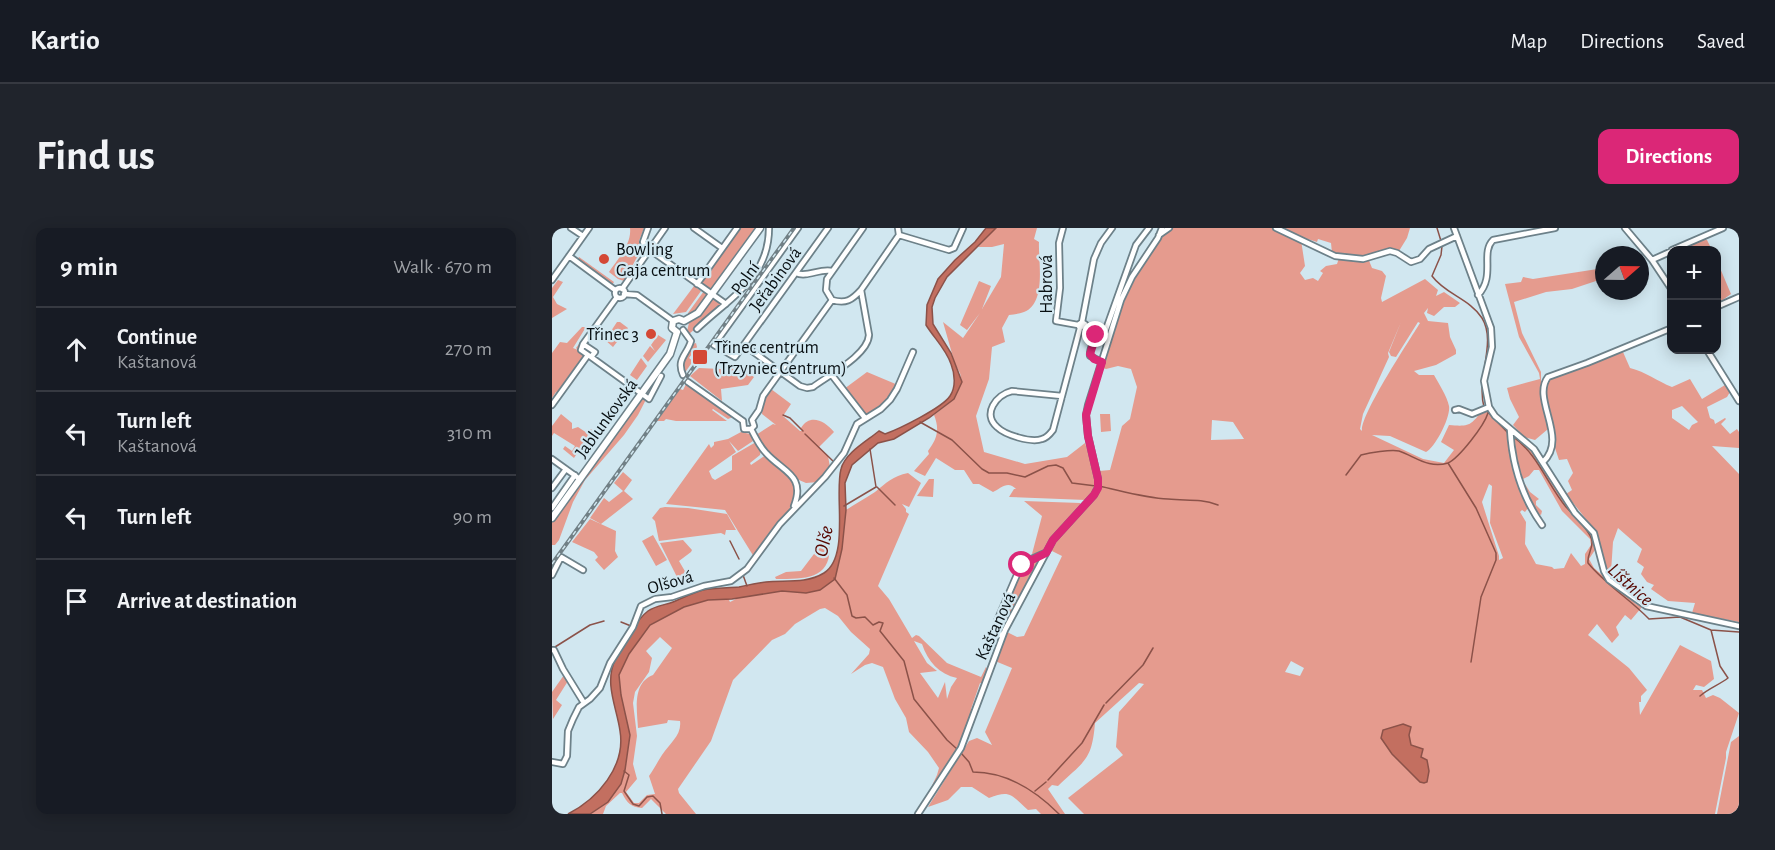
<!DOCTYPE html>
<meta charset="utf-8">
<style>
:root{--surface:#171b24;--page:#20242c;--text:#f1f3f6;--muted:#9ea1a6;--line:#363941;--accent:#db2777}
body{margin:0;font-family:"Alegreya Sans",sans-serif;background:var(--page);color:var(--text)}
.controls{position:absolute;right:18px;top:18px;display:grid;overflow:hidden;border-radius:12px;box-shadow:0 3px 15px #0003}
.controls button{width:54px;height:54px;display:grid;place-items:center;padding:0;border:0;border-bottom:2px solid var(--line);background:var(--surface);color:var(--text);font:30px sans-serif}
.compass{position:absolute;left:1043px;top:18px;width:54px;height:54px;border-radius:50%;background:var(--surface);box-shadow:0 3px 15px #0003;rotate:70deg}
.stop{position:absolute;width:18px;height:18px;margin:-14px;border:4px solid #db2777;border-radius:50%;background:#fff}
.stop.end{background:#db2777;border-color:#fff;box-shadow:0 2px 6px #0008}
.list{margin:0;padding:0;list-style:none}
h2{display:flex;justify-content:space-between;align-items:center;height:78px;margin:0;padding:0 24px;font-size:26px}
h2 small{font-size:20px;font-weight:400;color:var(--muted)}
.list li{display:grid;grid-template-columns:39px 1fr auto;gap:18px;align-items:center;box-sizing:border-box;height:84px;padding:0 24px;border-top:2px solid var(--line)}
.list b{display:block;font-size:22px;white-space:nowrap}
.list p{margin:0;font-size:20px;white-space:nowrap;color:var(--muted)}
.list em{font-size:20px;font-style:normal;color:var(--muted)}
.icon{flex:none;width:33px;height:33px;fill:none;stroke:currentColor;stroke-width:2;stroke-linecap:round;stroke-linejoin:round}
.map{position:relative;flex:none;width:1187px;height:586px;overflow:hidden;border-radius:12px}
header{display:flex;align-items:center;gap:36px;box-sizing:border-box;height:84px;padding:0 30px;background:var(--surface);border-bottom:2px solid var(--line)}
header strong{font-size:28px}
nav{display:flex;gap:33px;margin-inline-start:auto;font-size:21px}
.intro{display:flex;align-items:center;justify-content:space-between;box-sizing:border-box;height:144px;padding:0 36px}
h1{margin:0;font-size:42px}
.button{padding:15px 27px;border-radius:12px;background:var(--accent);color:#fff;font-size:21px;font-weight:700}
main{display:flex;gap:36px;padding:0 36px}
aside{flex:1;background:var(--surface);border-radius:12px;box-shadow:0 3px 15px #0003}
.map>svg:first-child{display:block}
.green{fill:#e59b8e;fill-rule:evenodd}
.water{fill:#c36f60;stroke:#8b5249;stroke-width:1.5}
.lines{fill:none;stroke-linecap:round;stroke-linejoin:round}
.stream{stroke:#8b5249;stroke-width:1.5}
.minor-casing{stroke:#6d8189;stroke-width:8}
.major-casing{stroke:#6d8189;stroke-width:9}
.minor{stroke:#fff;stroke-width:4.5}
.major{stroke:#fff;stroke-width:6}
.rail-casing{stroke:#718086;stroke-width:4}
.rail{stroke:#d1e7f0;stroke-width:1.5;stroke-dasharray:4.5;stroke-linecap:butt}
.route{stroke:#db2777;stroke-width:8}
.poi-dot{fill:#d44835;stroke:#d1e7f0;stroke-width:2}
.labels{text-anchor:middle;stroke-width:4.5;stroke-linejoin:round;paint-order:stroke}
.poi-label{font-size:18px;fill:#080f12;stroke:#d1e7f0;text-anchor:start}
.street-label{font-size:18px;fill:#080f12;stroke:#d1e7f0}
.water-label{font-size:20px;font-style:italic;fill:#570701;stroke:#d1e7f0}
</style>
<header>
<strong>Kartio</strong>
<nav><a>Map</a><a>Directions</a><a>Saved</a></nav>
</header>
<div class="intro"><h1>Find us</h1><a class="button">Directions</a></div>
<main>
<aside>
<h2>9 min<small>Walk · 670 m</small></h2>
<ul class="list">
<li><svg class="icon" aria-label="ahead" viewBox="0 0 24 24"><path d="M12 20V5M6 11l6-6 6 6"/></svg><div><b>Continue</b><p>Kaštanová</p></div><em>270 m</em></li>
<li><svg class="icon" aria-label="left" viewBox="0 0 24 24"><path d="M17 20v-9H6M10 6l-5 5 5 5"/></svg><div><b>Turn left</b><p>Kaštanová</p></div><em>310 m</em></li>
<li><svg class="icon" aria-label="left" viewBox="0 0 24 24"><path d="M17 20v-9H6M10 6l-5 5 5 5"/></svg><div><b>Turn left</b></div><em>90 m</em></li>
<li><svg class="icon" aria-label="arrive" viewBox="0 0 24 24"><path d="M6 21V4h12l-3 4 3 4H6"/></svg><div><b>Arrive at destination</b></div></li>
</ul>
</aside>
<div class="map">
<svg width="1187" height="586" viewBox="0 0 1187 586">
<rect width="100%" height="100%" fill="#d1e7f0"/>
<path class="green" d="M78,0H92L87,13L91,22L84,31L72,53L66,51L57,44C65,32 80,16 78,0Z
M187,0H205L160,63L147,55Z
M444,0H485L482,11L487,14C486,33 495,75 472,84C467,86 462,86 457,87L450,100L453,114L440,119L437,151L424,188L432,224L473,236L515,229L533,215C539,234 551,256 534,272L457,269L462,261H464C456,252 449,260 441,264L427,256H421L412,242H403L384,230L373,248L362,243L377,226L376,223C385,211 388,202 382,187L402,171L410,154L408,145L403,136L391,94L411,110L428,85L415,102L408,97L427,53L439,58L430,81L449,49L452,16L440,19H426Z
M608,0H858L855,10L847,23H834L811,30L807,28L800,30L780,25L779,15L766,11L765,14L740,6L749,12L753,38L748,45L753,52L761,50L766,53L771,45L768,43L774,38L785,36L787,30L800,33L816,30L820,40L830,43L834,48L829,70L830,74L873,51L886,62L884,68L892,64L908,75L903,79H892L882,88L875,85L876,80L872,85L876,93L896,95L898,109L904,122V126L884,137L862,143L867,147H882C887,156 895,168 897,178C899,189 883,220 874,224L838,208L820,207L871,231L892,235L902,222L889,214L897,197C919,199 919,197 932,180L937,181L957,202L959,234L976,280L973,284L970,282L968,284L974,294L973,316L984,336L1000,339L1002,341L1012,340L1019,325L1029,338L1033,336V326L1039,317L1038,311L1010,283L987,242H982L977,248L971,251C960,239 961,223 961,207L979,220L1010,269L1040,305L1045,319L1037,331L1042,340L1084,376L1090,379L1079,392L1073,387L1064,399L1067,407L1060,415L1045,396L1036,407L1077,440L1095,462L1089,468V474H1087L1088,487L1128,417L1159,433L1162,451L1152,459L1144,457L1141,462H1150L1154,470L1161,467L1168,470L1187,485L1174,524V530L1163,586H532L516,570L571,527L564,519L567,484L592,456L587,455L543,495C540,533 532,533 506,558L500,557L496,561L513,586H489L484,581L476,582C460,568 459,561 437,570L420,559H409L396,572L376,579L417,513L425,510L440,517L433,504L460,440L443,433L455,404L465,409L472,408L510,328L498,322L520,294L545,269L550,260L547,243L558,242L570,198L578,191L585,159L579,141L566,138L554,141L551,140L566,86ZM849,94L837,124L839,128L844,129L866,94L868,95C857,113 808,187 810,203L808,201L811,186L837,129L836,125ZM660,192L681,194L692,211L659,212ZM937,256L940,258L938,295L951,330L947,332V328L930,274ZM739,433L752,440L748,448L733,444Z
M1151,10L1155,12L1160,22H1130L1131,19Z
M27,29L62,54L60,57L25,32Z
M1165,33L1179,66L1165,76H1164Z
M1052,40V46L1046,48L1044,53L1020,61L994,64L962,74L970,105L989,144V164L996,201L983,212L972,209L961,197L967,189L958,171L955,160L988,151L987,145L967,109L953,56L969,54L971,49L981,51Z
M6,52L11,54L1,69L5,76L15,81L0,90V60Z
M142,58L149,63L134,84L121,86Z
M152,63L156,67L147,81L137,88L136,85Z
M161,71L171,77L137,106L135,103L137,95Z
M65,94H68L76,100L61,119L53,112Z
M30,99H34L21,120L26,122L24,120L30,112H33L27,122L31,126V130L8,163L4,164L0,170V125L8,114L15,115Z
M106,107L114,112L96,134L91,128L98,118L103,123L99,117Z
M144,115L145,119L137,130L141,133L132,146C128,132 135,127 141,116Z
M1071,124L1078,140C1094,144 1105,153 1120,159L1138,151L1150,171L1173,157L1178,164L1175,169L1155,179L1158,190L1162,192L1163,196L1173,190L1174,191L1169,196L1178,206L1185,201L1187,204V220L1160,218L1187,246V394L1140,385L1143,375L1116,373L1099,361L1102,357L1095,354L1089,346L1092,339L1085,334L1090,321L1066,300L1061,314L1059,344L1057,348L1045,305L1014,266L1020,262L1016,253L1021,245L1015,231L1007,232L1002,217L992,163L996,151ZM1130,178L1146,194L1140,197L1137,202L1120,190V182Z
M89,130L95,138L85,152L78,147Z
M173,135H181L202,149L196,157L169,161L170,173L138,148L147,140L169,141Z
M315,144L346,157L329,180L316,187L312,185L292,161Z
M103,154L86,187L72,207L33,252L21,274L7,312L3,317H0V294L87,172Z
M134,156L181,189L176,191L161,181L160,182L175,193H124L114,191L112,193H105L128,161L131,162Z
M219,161L239,176L231,188L248,203H250L249,200C258,185 273,193 282,204L267,219L276,228L278,239L266,254L254,255L247,252L215,224L204,207L221,196L224,197L210,186L211,172Z
M9,186L20,195V201L26,199L35,205L37,201L41,202L38,207L36,206L35,210L22,230L11,221L13,218L20,223L23,218L2,205L0,208V198Z
M548,186H558L559,203L549,204Z
M189,204L198,206L201,213L186,223L177,213L184,224L157,243L160,250L163,252L180,242V228L204,214L209,222L208,227L198,235L199,237L214,227L239,248L244,261L241,277L214,309L202,329L173,282L114,276L157,216L159,220L162,217V214L176,211Z
M71,244L80,252L72,263L81,271L49,296L38,290L52,270L57,274L71,263L62,255Z
M356,245L369,255L357,279L350,276L354,281V284L357,286L326,358L337,371L360,410L364,407L367,408L395,435L429,449L434,439L435,441L430,455H428L419,481H421L408,518L377,567L376,566L385,547L387,540L376,524L357,504L354,490L343,471L331,439L320,435L313,437L299,446L317,426L318,421L299,404L286,388L273,380L268,381L243,396L233,406L220,412L181,452L159,513L126,561L127,565L144,586H114L99,571L90,580C79,579 75,575 70,565H68L54,578L51,586H38L56,574L73,542L78,507L69,467L67,447L77,426L98,397L120,384L132,379L163,370H176L178,374L186,370L210,365L230,363L254,365L283,351L290,321L294,282C303,276 314,270 323,264C334,255 341,248 356,245ZM108,409L120,420L101,447C80,455 85,482 86,500L115,495L116,492L128,493C130,507 118,515 110,527C106,533 102,541 97,548L103,566L95,567L87,575H82L74,564L85,551L81,536L85,508L81,475L83,464L97,444L100,430L94,423ZM362,413L370,416C376,434 387,446 405,450L399,459L395,471L393,454L386,470L368,445L385,443L375,435Z
M377,251H382L381,269L365,268Z
M971,253L978,264L987,271L984,273V277L990,283L989,287L982,283L968,254Z
M472,273L528,275L529,277L502,308L491,325L480,326L490,288Z
M113,279L136,280L175,286L184,302H174L173,307L169,305L107,313L103,293L100,290L108,280Z
M38,291L64,303L63,323L66,329L52,342L43,332L46,329L42,324L20,314Z
M101,307L115,332L104,338L90,313Z
M277,311C282,351 256,351 224,351L223,349L234,344L249,343L265,322Z
M131,312L140,322L139,324L127,333L134,345L125,349L108,315Z
M488,329L450,403L447,402V392L473,336Z
M12,447L16,453L4,472L10,477L1,491L0,464Z
M1187,508V586H1165L1179,514Z"/>
<path class="water" d="M434,0H444L395,49L383,70L380,79L381,96L399,125L410,154L402,171L377,190L342,211L326,215L300,237L293,255L294,282L290,321L283,351L268,362L254,365L230,363L180,371L156,372L132,379L98,397L77,426L67,447L69,467L78,507L73,542L69,556L56,574L38,586H16C45,571 74,539 68,503C65,480 52,456 63,432C69,419 85,391 96,383C103,378 113,377 121,374C131,370 140,365 151,362C162,360 175,360 187,359C196,357 205,355 214,354C233,352 254,356 272,345C298,329 282,266 289,241C293,225 315,213 327,203L333,206C347,201 390,180 398,168C404,159 403,146 399,136C394,121 382,110 374,97L375,77L386,51L403,32L423,14Z
M851,496L859,499L857,507L859,517L871,521L869,529L875,532L877,543L875,554L872,555L868,554L840,526L829,510L831,502Z"/>
<g class="lines">
<path class="stream" d="M885,0L889,13
M890,18L889,27L880,48C893,66 918,71 930,90C945,114 924,150 932,179
M935,183L956,205
M231,187L238,190L251,203
M368,194L400,212L430,241L437,245H455L473,249L496,238L504,237L511,240L520,255L544,258
M253,206L282,234
M960,208C986,226 995,256 1014,279C1021,286 1039,304 1040,313C1041,320 1035,327 1036,335C1054,357 1078,371 1097,391L1128,389L1159,402L1187,404
M794,247L809,227C817,225 839,221 847,223C864,229 877,241 896,235
M547,258C570,263 593,270 616,271C635,273 647,270 666,277
M325,259L343,277
M292,278L324,259L318,221
M178,313L187,331
M191,347L195,358
M282,350L295,367L300,388L304,390L313,389L321,397L327,394L331,395L328,403L352,433L362,471L395,512L405,521
M69,394L79,398
M3,419L38,397L52,393
M919,434L929,369L944,332V325L924,280L896,235C907,230 932,198 936,185
M1148,468C1157,460 1167,457 1176,450L1168,438L1159,402
M554,475L591,437L601,420
M409,525L417,534L421,544C455,544 483,562 507,586
M72,543L77,547L72,563L81,576L87,578L95,569L101,568L108,575L110,586
M496,552L530,515L552,477
M483,563L494,554"/>
<g class="minor-casing">
<path id="minor" d="M19,0L31,8
M96,0L91,14L94,19L174,76
M142,0L170,20
M246,0L162,117L183,129L276,0
M511,0L507,15L508,60L504,93L526,97L528,100L533,96L530,94L526,97
M724,0L783,28L811,31L838,23L845,25L859,34L868,31L877,21L905,8
M902,0L939,100L940,119L932,153L937,179L943,188L982,221L1023,285L1042,305L1052,343L1057,352L1094,378L1187,398
M1073,0L1100,32L1120,62
M347,7L397,22L402,20L411,0
M607,7L617,0
M1120,22L1171,0
M17,28L63,62
M1100,32L1120,23
M244,45C255,50 268,40 280,43
M0,52L37,0
M145,56L185,0
M63 65a5 5 0 1 1 10 0a5 5 0 1 1-10 0Z
M70,61L113,0
M72,66L85,67L121,93
M926,67C944,48 928,25 941,12L1003,0
M280,72C294,76 300,72 309,62
M1164,79L1187,69
M530,94L542,31L549,15L560,0
M532,97C555,104 536,115 538,128L550,134
M145,101C177,70 217,51 217,0
M553,104L584,17L597,0
M31,116L65,69
M31,116L43,124L39,129L29,122Z
M192,117L248,158L255,160L261,159C277,147 316,127 317,107L309,62L347,7L346,0
M1155,122L1187,173
M39,129L97,171L109,148
M279,146L313,190
M131,147C124,131 135,127 139,113L131,102
M136,154L191,193
M510,168L460,163C444,167 430,186 445,199C453,207 479,215 490,211C495,210 498,206 501,202L528,100
M0,177L36,127
M903,182L907,181L920,186L937,179
M191,193L192,201H199
M958,201C960,236 970,269 990,297
M0,231L25,249
M991,234C1017,210 979,171 996,149L1035,135L1120,100
M0,260L14,241
M242,278C254,247 231,244 214,225C208,219 203,209 199,201L202,198L200,192L207,182L211,168L280,72L274,62L275,51L311,0
M0,280L23,247
M0,347L9,329L31,342
M450,409L446,403L445,393L467,342L475,333L493,325
M0,422H2L11,441L32,475
M0,534L11,536L15,528L16,503L21,491L27,479L38,471L48,460L58,435L81,399L89,378L103,371L120,369L152,358L179,353L195,341L228,296L273,249L292,225L305,196L329,181L338,172L345,161L361,124
M366,586L409,520L453,402L501,312L542,267L546,259V251L536,208L534,187L536,177L569,72L580,49L606,10L610,0"/>
</g>
<g class="major-casing">
<path id="major" d="M125,104L120,100L121,93L127,91L132,93L146,85L208,0
M0,290L118,126L125,104"/>
</g>
<use href="#minor" class="minor"/>
<use href="#major" class="major"/>
<g class="rail-casing">
<path id="rail" d="M0,336L242,0"/>
</g>
<use href="#rail" class="rail"/>
</g>
<g class="lines">
<path class="route" d="M470,337L494,325L501,312L542,267L546,260V251L536,208L534,187L550,134L542,131L538,126L544,107"/>
</g>
<g class="poi-dot">
<circle cx="52" cy="31" r="6"/>
<circle cx="99" cy="106" r="6"/>
<rect x="140" y="121" width="16" height="16" rx="3"/>
</g>
<g class="labels">
<g class="poi-label">
<text x="64" y="27">Bowling<tspan x="64" dy="21">Gaja centrum</tspan></text>
<text x="87" y="112" text-anchor="end">Třinec 3</text>
<text x="162" y="125">Třinec centrum<tspan x="162" dy="21">(Trzyniec Centrum)</tspan></text>
</g>
<g class="street-label">
<text transform="translate(193 50) rotate(-54)" y="6">Polní</text>
<text transform="translate(223 51) rotate(-54)" y="6">Jeřabinová</text>
<text transform="translate(494 56) rotate(-90)" y="6">Habrová</text>
<text transform="translate(54 190) rotate(-54)" y="6">Jablunkovská</text>
<text transform="translate(118 354) rotate(-16)" y="6">Olšová</text>
<text transform="translate(443 398) rotate(-65)" y="6">Kaštanová</text>
</g>
<g class="water-label">
<text transform="translate(271 313) rotate(-78)" y="7">Olše</text>
<text transform="translate(1079 356) rotate(42)" y="7">Líštnice</text>
</g>
</g>
</svg>
<div class="controls">
<button>+</button>
<button>−</button>
</div>
<svg class="compass" viewBox="-18 -18 36 36"><path d="M0-13l5 13h-10z" fill="#e53935"/><path d="M0 13l5-13h-10z" fill="#9ea1a6"/></svg>
<div class="stop" style="left:470px;top:337px"></div>
<div class="stop end" style="left:544px;top:107px"></div>
</div>
</main>
